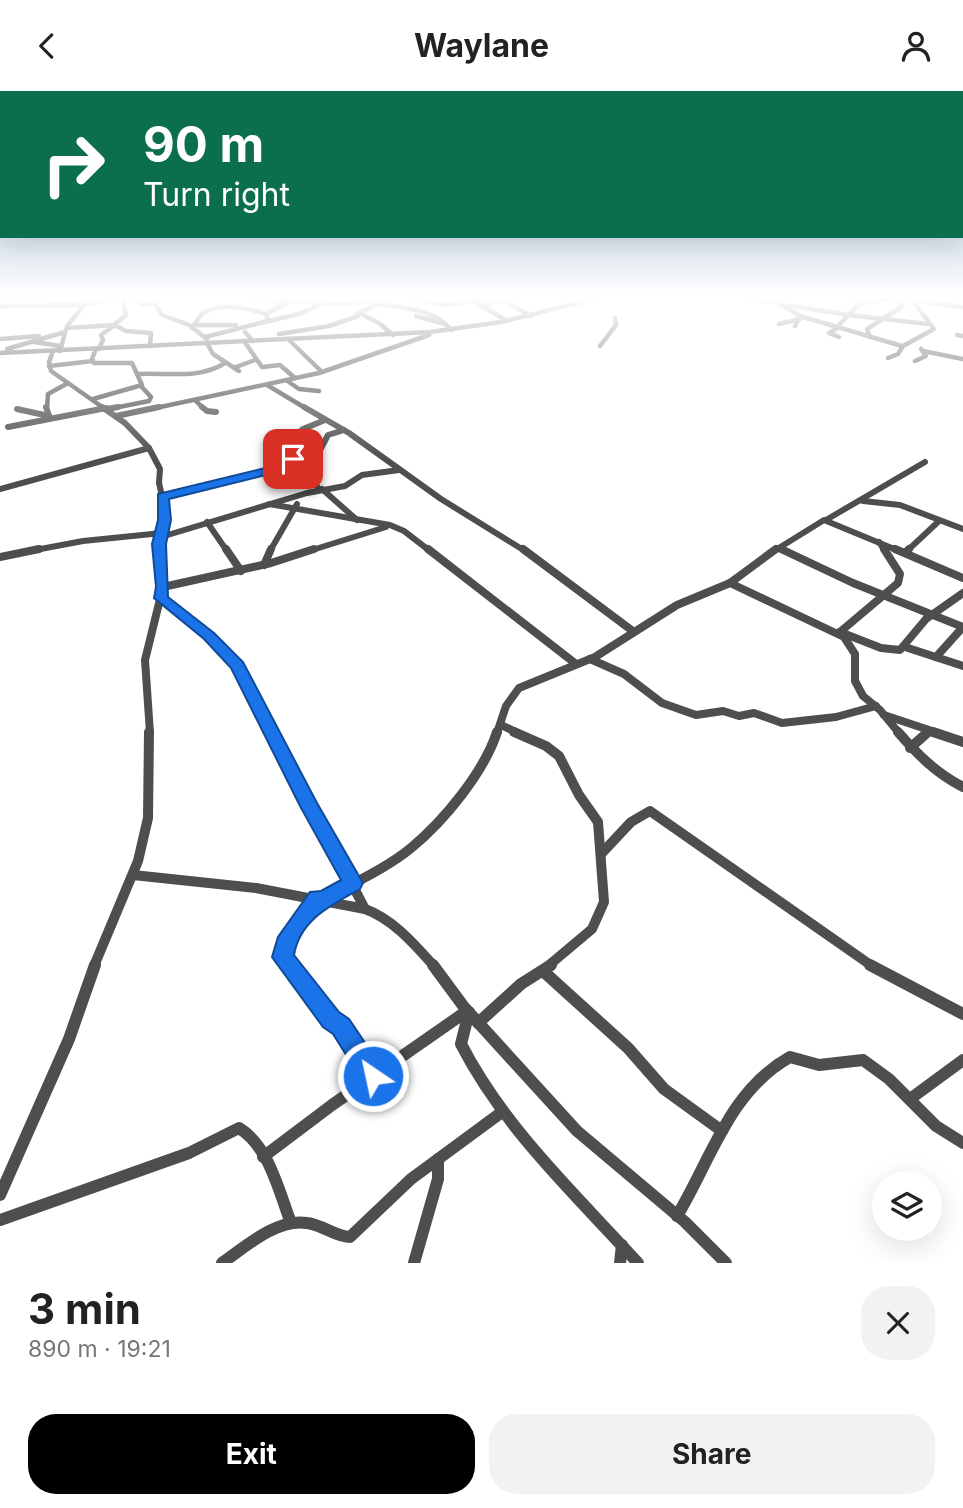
<!DOCTYPE html>
<meta charset="utf-8">
<style>
:root{--surface:#fff;--page:#f2f2f2;--text:#222;--muted:#767676;--accent:#000}
body{margin:0;font-family:Inter,sans-serif;background:var(--page);color:var(--text);height:100vh;display:flex;flex-direction:column;font-size:26px;white-space:nowrap}
*{box-sizing:border-box;margin:0}
p{font-size:23px;color:var(--muted)}
.icon{flex:none;width:38px;height:38px;fill:none;stroke:currentColor;stroke-width:2;stroke-linecap:round;stroke-linejoin:round}
.map{position:relative;height:1172px;overflow:hidden}
.sheet{display:flex;flex-direction:column;background:var(--surface);flex:1}
.sheet>*{flex:none}
.top-card{position:absolute;left:0px;top:0px;width:964px;height:147px;box-shadow:0 7px 28px #0002;background:#0b6e4f;color:#fff;overflow:hidden}
.tools{position:absolute;left:872px;top:1080px;display:grid;gap:14px}
.tools a{display:grid;place-items:center;width:70px;height:70px;border-radius:50%;background:var(--surface);box-shadow:0 7px 28px #0002;font-size:35px}
.pin{position:absolute;display:grid;place-items:center;width:60px;height:60px;color:#fff;margin:-30px;border-radius:14px;box-shadow:0 4px 10px #0006}
.me{position:absolute;width:77px;margin:-38px;rotate:326deg;stroke-linejoin:round;filter:drop-shadow(0 0 5px #0008)}
.turn{display:flex;align-items:center;gap:24px;height:147px;padding:0 28px;font-size:32px}
.turn .icon{width:91px;height:91px;stroke-width:2.5}
.turn b{display:block;font-size:49px;line-height:60px}
.round{display:grid;place-items:center;flex:none;width:74px;height:74px;border-radius:28px;background:var(--page)}
.overview{display:flex;align-items:center;justify-content:space-between;height:119px;padding:0 28px}
h1{font-size:42px;font-weight:700;line-height:52px}
.button{display:flex;gap:14px;margin-top:auto;padding:14px 28px}
.button a{flex:1;height:80px;border-radius:28px;background:var(--accent);color:#fff;font-size:28px;font-weight:700;line-height:80px;text-align:center}
.button a+a{background:var(--page);color:var(--text)}
header{display:flex;justify-content:space-between;align-items:center;height:91px;padding:0 28px;background:var(--surface);font-size:32px;font-weight:700}
.map>svg:first-child{display:block}
.lines{fill:none;stroke-linecap:round;stroke-linejoin:round}
.street-far4{stroke:#4e4e4e;stroke-width:4.5}
.street-far3{stroke:#4e4e4e;stroke-width:6}
.street-far2{stroke:#4e4e4e;stroke-width:8}
.street-far1{stroke:#4e4e4e;stroke-width:10}
.street{stroke:#4e4e4e;stroke-width:12}
.route{fill:#1a73e8;stroke:#114b97;stroke-width:2}
</style>
<header><svg class="icon" aria-label="back" viewBox="0 0 24 24"><path d="M15 5l-7 7 7 7"/></svg>Waylane<svg class="icon" aria-label="person" viewBox="0 0 24 24"><circle cx="12" cy="8" r="4"/><path d="M4 21q1-7 8-7t8 7"/></svg></header>
<div class="map">
<svg width="963" height="1172" viewBox="0 0 963 1172">
<rect width="100%" height="100%" fill="#fff"/>
<g class="lines">
<!-- street-far4 -->
<g class="street-far4">
<path d="M249,205l34,7"/>
<path d="M403,205l40,9 31,-4 33,20"/>
<path d="M743,205l10,4 24,2 23,14 -5,10"/>
<path d="M822,205h20"/>
<path d="M849,205l11,7"/>
<path d="M132,206l10,7h13l7,11 27,10 18,14"/>
<path d="M282,207c36,7 71,9 107,-2"/>
<path d="M472,209l21,-4"/>
<path d="M503,209l28,16"/>
<path d="M913,209l50,7"/>
<path d="M374,212c29,6 57,3 77,27"/>
<path d="M84,213l51,-8"/>
<path d="M484,214l23,-6v-3"/>
<path d="M786,214l63,10"/>
<path d="M0,215l83,-1"/>
<path d="M359,222l20,10 14,12"/>
<path d="M849,224l79,9"/>
<path d="M416,225l26,7"/>
<path d="M800,225l102,30"/>
<path d="M265,231l33,-8 28,-12"/>
<path d="M779,233l21,-5"/>
<path d="M114,234l12,-10 -3,-14"/>
<path d="M196,234h40"/>
<path d="M837,236l23,-24 39,-5"/>
<path d="M839,236l-10,6 10,4"/>
<path d="M67,237l47,-3 12,6 25,2 -1,13"/>
<path d="M192,237c3,-4 7,-11 10,-14 16,-13 47,-6 64,0"/>
<path d="M245,241l8,9"/>
<path d="M279,243l50,-8 29,-10v-3l20,-9"/>
<path d="M957,244l6,1"/>
<path d="M205,246l59,-15 4,-3 -2,-5 26,-14"/>
<path d="M870,246l-3,-8 36,-23 -6,-7"/>
<path d="M0,248l39,-3"/>
<path d="M288,248l34,33"/>
<path d="M244,250l18,26 18,-2 15,13"/>
<path d="M34,251l26,4"/>
<path d="M207,252l6,11 26,17"/>
<path d="M600,255l16,-21 -1,-7"/>
<path d="M7,258l58,-17"/>
<path d="M99,258l4,-9 -2,-5 14,-10"/>
<path d="M53,260l-4,11 2,9 54,38"/>
<path d="M60,260l7,-25 24,-30"/>
<path d="M923,260l40,8"/>
<path d="M0,262l430,-21 71,-10 104,-26"/>
<path d="M888,267l10,-4 5,-8 31,-17 -25,-33"/>
<path d="M915,270l11,-5 -5,-7"/>
<path d="M49,275l44,-5"/>
<path d="M236,276l19,-7"/>
<path d="M137,283c30,-2 61,6 88,-11"/>
<path d="M286,289l13,9 20,2"/>
<path d="M267,294l40,24"/>
<path d="M93,308l49,-14 -10,-22h-38l-2,-4 4,-10"/>
<path d="M195,309l9,9"/>
<path d="M47,318l1,-15 20,-11"/>
<path d="M103,318l3,-1"/>
<path d="M109,318l40,-8 2,-4 -10,-11"/>
<path d="M151,318l168,-36 110,-38"/>
</g>
<!-- street-far3 -->
<g class="street-far3">
<path d="M46,316l3,9"/>
<path d="M102,316l23,16 24,25 11,21 -1,14 6,26 -5,42"/>
<path d="M202,316l5,4 9,1"/>
<path d="M304,316l45,26 92,66 84,52"/>
<path d="M17,318l32,7"/>
<path d="M107,318l11,-2"/>
<path d="M116,325l43,-9"/>
<path d="M8,336l98,-19"/>
<path d="M303,371l16,28"/>
<path d="M298,373l-14,-20 19,-15 22,-9"/>
<path d="M0,398l149,-41"/>
<path d="M322,398l35,31"/>
<path d="M163,406l138,-34 18,-11 9,-17 16,-5"/>
<path d="M863,410l37,4 63,24"/>
<path d="M269,413l121,21 14,6 26,20"/>
<path d="M826,429l99,-58"/>
<path d="M207,431l20,29"/>
<path d="M161,446l146,-44 38,-7 17,-11 37,-5"/>
<path d="M879,451l6,9"/>
<path d="M778,457l7,3"/>
<path d="M30,460l53,-10 79,-8"/>
<path d="M270,460l27,-47"/>
<path d="M309,460l77,-24"/>
<path d="M774,460l50,-31 75,31"/>
<path d="M907,460l32,-30"/>
</g>
<!-- street-far2 -->
<g class="street-far2">
<path d="M226,458l15,22"/>
<path d="M428,458l148,115"/>
<path d="M523,458l111,83"/>
<path d="M781,458l72,34 110,44"/>
<path d="M895,458l68,29"/>
<path d="M905,462l4,-4"/>
<path d="M0,466l39,-8"/>
<path d="M264,474l7,-16"/>
<path d="M730,492l114,54 11,17v27l8,15 17,14 19,23"/>
<path d="M163,496l108,-24 43,-14"/>
<path d="M161,507l48,38 28,29 36,68"/>
<path d="M840,541l41,16 19,2 26,-31 37,-26"/>
<path d="M840,541l58,-49 2,-9 -16,-25"/>
<path d="M905,556l58,19"/>
<path d="M936,566l27,-30"/>
<path d="M590,568l34,15 38,29 34,12 27,-4 16,5 15,-3 28,10 54,-6 40,-11"/>
<path d="M884,624l54,18"/>
<path d="M501,634l17,8"/>
<path d="M150,642l-5,-73 18,-73 -3,-38"/>
<path d="M497,642l9,-27 13,-18 76,-31 82,-52 53,-22 46,-34"/>
<path d="M926,642l3,-2"/>
</g>
<!-- street-far1 -->
<g class="street-far1">
<path d="M272,641l93,177"/>
<path d="M514,641l32,14 13,10 20,39 19,27 6,80 -12,27 -44,37"/>
<path d="M898,641c20,23 38,41 65,55"/>
<path d="M933,641l30,10"/>
<path d="M910,657l18,-16"/>
<path d="M601,763l30,-32 19,-11 222,155"/>
<path d="M133,784l123,13 109,21c28,10 50,36 69,57"/>
<path d="M323,809c28,-16 64,-32 88,-52 33,-27 73,-76 86,-116"/>
<path d="M94,875l44,-105 10,-43 1,-86"/>
<path d="M290,875l-7,-9 9,-24 26,-34"/>
</g>
<!-- street -->
<g class="street">
<path d="M289,874l42,54 10,7 32,50"/>
<path d="M433,874l31,42 113,124 108,91 41,41"/>
<path d="M870,874l93,49"/>
<path d="M543,880l85,77 36,41 58,42"/>
<path d="M469,921l-8,32c43,84 114,150 177,219"/>
<path d="M478,932l43,-39 30,-19"/>
<path d="M910,1008l53,-39"/>
<path d="M263,1066l69,-52 135,-94"/>
<path d="M0,1104l69,-156 26,-74"/>
<path d="M677,1125c34,-56 52,-125 113,-159l29,8 44,-5 26,19 47,47 27,17"/>
<path d="M0,1129l189,-67 50,-25c30,18 40,64 52,95"/>
<path d="M222,1172c23,-16 55,-45 85,-40 16,2 27,13 43,14l61,-58 91,-67"/>
<path d="M414,1172l24,-84v-20"/>
<path d="M620,1172l2,-18"/>
</g>
</g>
<!-- sky -->
<linearGradient id="sky" x2="0" y2="1"><stop stop-color="#89aaca"/><stop offset="0.56" stop-color="#fff"/><stop offset="1" stop-color="#fff" stop-opacity="0"/></linearGradient>
<rect width="963" height="369" fill="url(#sky)"/>
<!-- route -->
<path class="route" d="M293,365l9,5v5l-133,33 2,21 -5,24 2,53 46,36 29,29 74,141 46,80 -3,6c-28,16 -60,30 -66,66l45,57 10,7 33,49 3,8 -3,9 -9,3 -8,-3 -32,-51 -10,-7 -51,-70 6,-20 32,-45 11,-1 20,-11 -41,-74 -69,-138 -27,-29 -50,-41 2,-11 -4,-43 6,-24v-26l132,-32 -3,-3z"/>
</svg>
<div class="tools">
<a><svg class="icon" aria-label="layers" viewBox="0 0 24 24"><path d="M12 4l9 5-9 5-9-5zM3 14l9 5 9-5"/></svg></a>
</div>
<div class="pin" style="left:293px;top:368px;background:#d93025"><svg class="icon" aria-label="arrive" viewBox="0 0 24 24"><path d="M6 21V4h12l-3 4 3 4H6"/></svg></div>
<svg class="me" style="left:373px;top:985px" viewBox="-20 -20 40 40"><circle r="17" fill="#1a73e8" stroke="#fff" stroke-width="3"/><path d="M0-11L8 9 0 5-8 9z" fill="#fff"/></svg>
<div class="top-card">
<div class="turn"><svg class="icon" aria-label="right" viewBox="0 0 24 24"><path d="M7 20v-9h11M14 6l5 5-5 5"/></svg><div><b>90 m</b>Turn right</div></div>
</div>
</div>
<section class="sheet">
<div class="overview"><div><h1>3 min</h1><p>890 m · 19:21</p></div><a class="round"><svg class="icon" aria-label="close" viewBox="0 0 24 24"><path d="M6 6l12 12M18 6L6 18"/></svg></a></div>
<div class="button"><a>Exit</a><a>Share</a></div>
</section>
